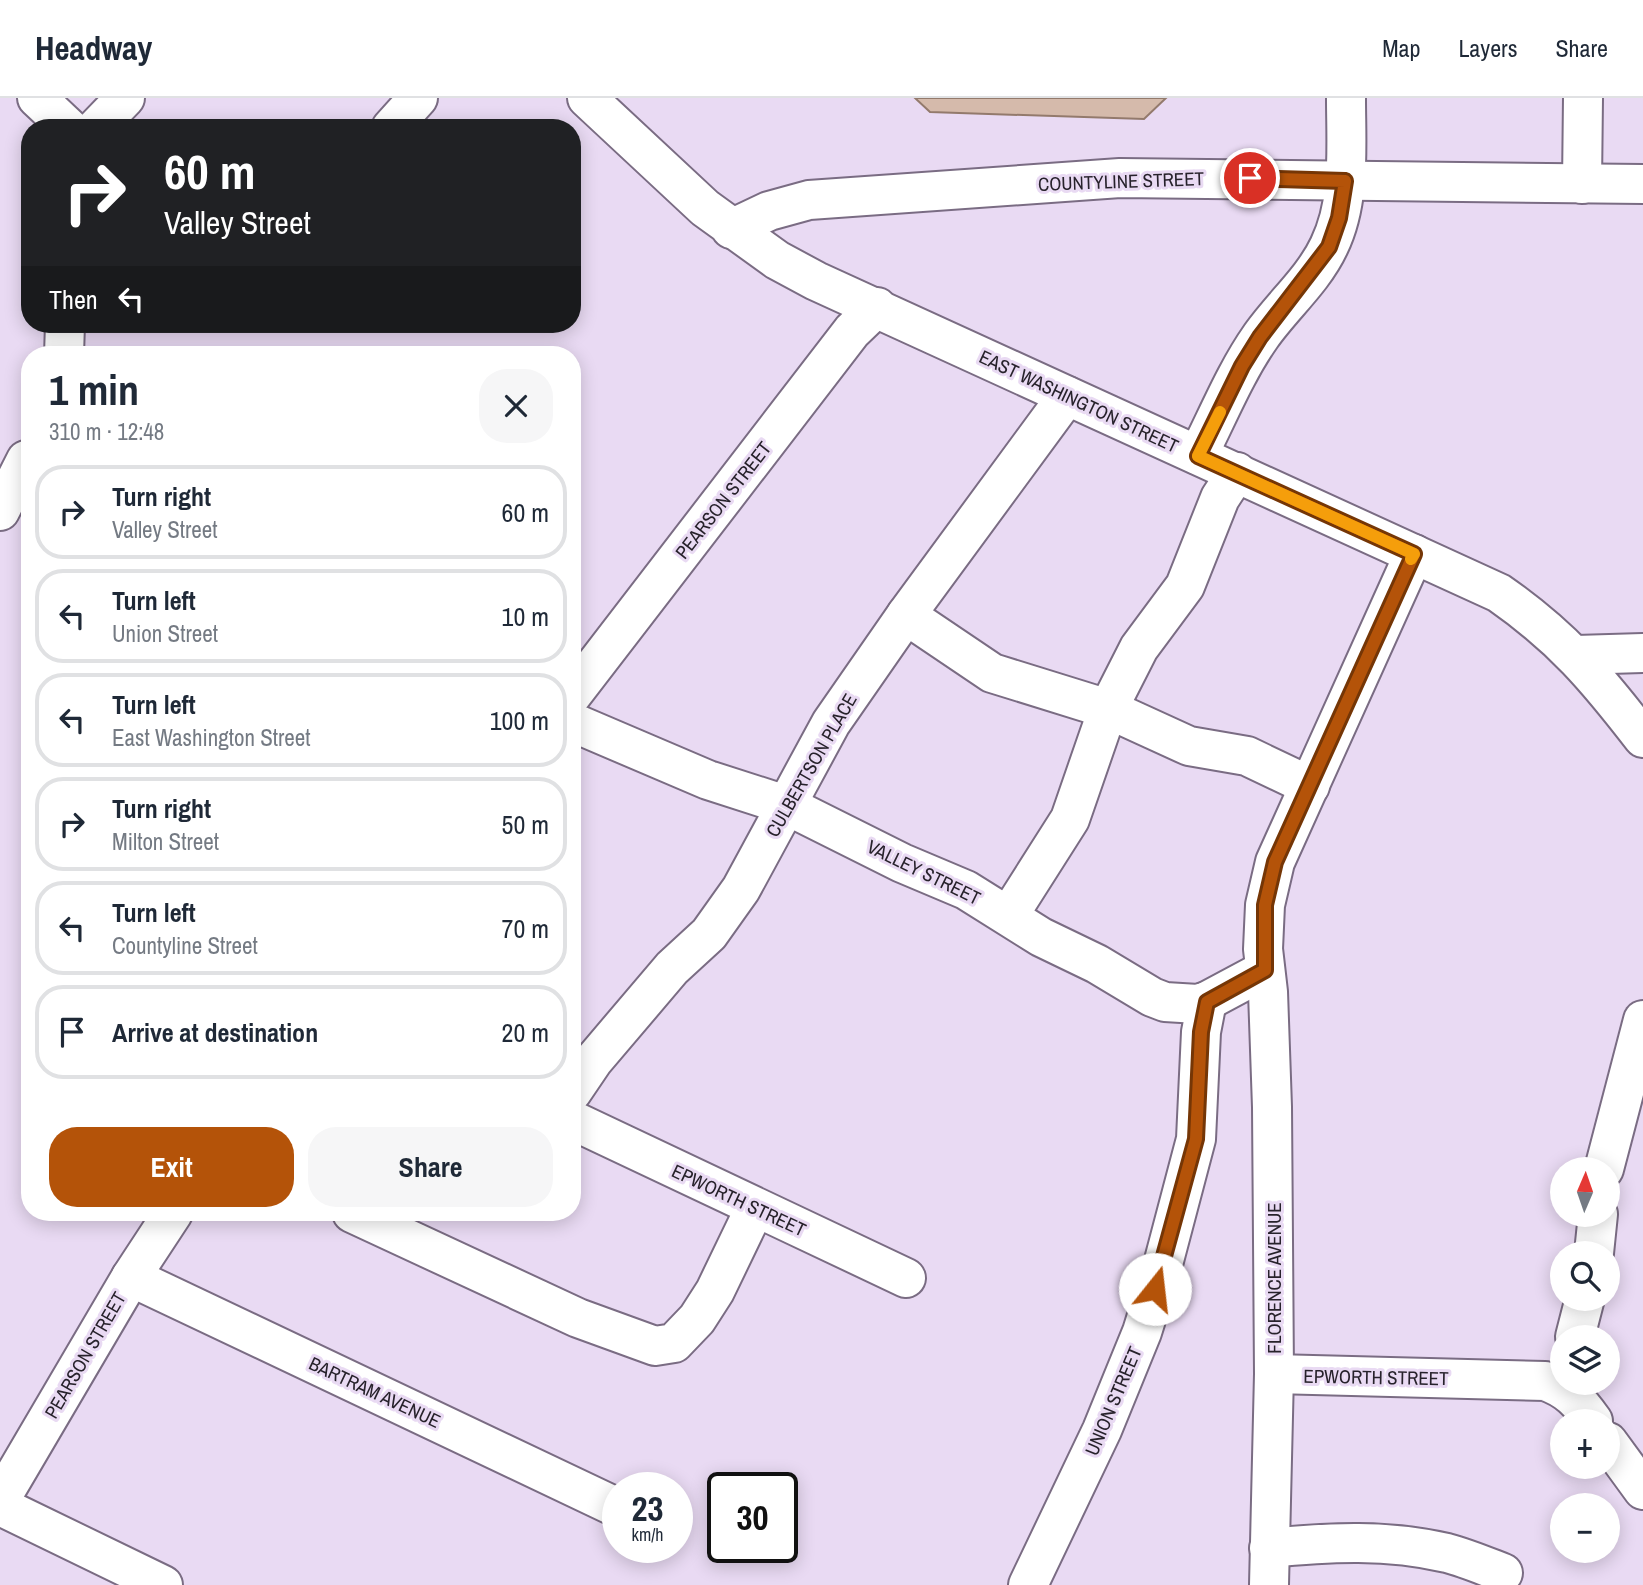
<!DOCTYPE html>
<meta charset="utf-8">
<style>
:root{--surface:#fff;--page:#f6f6f7;--text:#1f2937;--muted:#747a83;--line:#e0e1e3;--accent:#b45309}
body{margin:0;font-family:"Archivo Narrow",sans-serif;background:var(--page);color:var(--text);height:100vh;display:flex;flex-direction:column;font-size:26px;white-space:nowrap}
*{box-sizing:border-box;margin:0}
p{font-size:23px;color:var(--muted)}
.icon{flex:none;width:38px;height:38px;fill:none;stroke:currentColor;stroke-width:2;stroke-linecap:round;stroke-linejoin:round}
.map{position:relative;flex:1;overflow:hidden}
.panel{position:absolute;left:21px;top:248px;width:560px;height:875px;display:flex;flex-direction:column;background:var(--surface);border-radius:28px;box-shadow:0 4px 18px #0003}
.panel>*{flex:none}
.hud{position:absolute;left:21px;top:21px;width:560px;height:214px;border-radius:28px;box-shadow:0 4px 18px #0003;background:#202124;color:#fff;overflow:hidden}
.needle{width:46px;rotate:2deg}
.fabs{position:absolute;left:1550px;top:1059px;display:grid;gap:14px}
.fabs a{display:grid;place-items:center;width:70px;height:70px;border-radius:50%;background:var(--surface);box-shadow:0 4px 18px #0003;font-size:35px}
.speed{position:absolute;left:602px;top:1374px;display:flex;gap:14px;font-size:35px;font-weight:700;text-align:center}
.speed>*{display:grid;place-content:center;width:91px;height:91px;border-radius:50%;background:var(--surface);box-shadow:0 4px 18px #0003;line-height:1}
.speed small{font-size:18px;font-weight:400}
.speed .limit{border:4px solid #111;border-radius:10px;background:#fff;color:#111}
.pin{position:absolute;display:grid;place-items:center;width:60px;height:60px;color:#fff;margin:-30px;border:4px solid #fff;border-radius:50%;box-shadow:0 2px 7px #0007}
.me{position:absolute;width:77px;margin:-38px;rotate:16deg;stroke-linejoin:round;filter:drop-shadow(0 0 5px #0008)}
.turn{display:flex;align-items:center;gap:24px;height:147px;padding:0 28px;font-size:32px}
.turn .icon{width:91px;height:91px;stroke-width:2.5}
.turn b{display:block;font-size:49px;line-height:60px}
.then{display:flex;align-items:center;height:66px;padding:0 28px;background:#0003;gap:14px;font-size:26px}
.round{display:grid;place-items:center;flex:none;width:74px;height:74px;border-radius:28px;background:var(--page)}
.headline{display:flex;align-items:center;justify-content:space-between;height:119px;padding:0 28px}
h1{font-size:42px;font-weight:800;line-height:52px}
.primary-button{display:flex;gap:14px;margin-top:auto;padding:14px 28px}
.primary-button a{flex:1;height:80px;border-radius:28px;background:var(--accent);color:#fff;font-size:28px;font-weight:800;line-height:80px;text-align:center}
.primary-button a+a{background:var(--page);color:var(--text)}
ul{padding:0;list-style:none}
li{display:flex;align-items:center;gap:21px;height:94px;margin:0 14px 10px;padding:0 14px;border:4px solid var(--line);border-radius:28px}
li div{flex:1}
li b{display:block;font-size:26px}
li em{font-style:normal}
header{display:flex;align-items:center;gap:42px;box-sizing:border-box;height:98px;padding:0 35px;background:var(--surface);border-bottom:2px solid var(--line)}
header strong{font-size:33px}
nav{display:flex;gap:38px;margin-inline-start:auto;font-size:24px}
.map>svg:first-child{display:block}
.building{fill:#d5baab;stroke:#937a6c;stroke-width:2}
.lines{fill:none;stroke-linecap:round;stroke-linejoin:round}
.minor-casing{stroke:#7a6c83;stroke-width:42}
.major-casing{stroke:#7a6c83;stroke-width:42}
.minor{stroke:#fff;stroke-width:38}
.major{stroke:#fff;stroke-width:38}
.route-casing{stroke:#753606;stroke-width:18}
.route{stroke:#b45309;stroke-width:12}
.slow{stroke:#f59e0b;stroke-width:12}
.labels{text-anchor:middle;stroke-width:6;stroke-linejoin:round;paint-order:stroke}
.street-label{font-size:19px;fill:#27222b;stroke:#e9daf3}
</style>
<header>
<strong>Headway</strong>
<nav><a>Map</a><a>Layers</a><a>Share</a></nav>
</header>
<div class="map">
<svg width="1643" height="1487" viewBox="0 0 1643 1487">
<rect width="100%" height="100%" fill="#e9daf3"/>
<!-- building -->
<path class="building" d="M915,0h251l-22,21 -214,-7z"/>
<g class="lines">
<defs>
<g id="minor">
<path d="M37,0l32,30"/>
<path d="M96,30l29,-30"/>
<path d="M391,30l27,-30"/>
<path d="M1582,86l1,-86"/>
<path d="M731,131l38,-18 40,-11 311,-22 523,6"/>
<path d="M64,257l1,-31"/>
<path d="M1198,357c20,-39 37,-82 63,-119 21,-30 52,-56 68,-90 22,-45 17,-99 17,-148"/>
<path d="M0,413l26,-51"/>
<path d="M906,517l86,58 116,36 81,37 58,10 63,30"/>
<path d="M1576,557l67,-2"/>
<path d="M572,597l280,-364 25,-24"/>
<path d="M572,624l136,58 78,25 116,58 64,27 75,47 56,27 55,33 13,5 33,2 9,-3 58,-31"/>
<path d="M1009,817l61,-96 38,-110 31,-61 46,-62 35,-88 17,-26"/>
<path d="M572,994l21,-31 79,-93 37,-34 32,-45 90,-166 75,-108 161,-219"/>
<path d="M572,1022l334,158"/>
<path d="M1604,1071l39,-149"/>
<path d="M352,1115l226,105 77,28 19,-3 23,-24 18,-28 40,-83"/>
<path d="M1594,1155l4,-39"/>
<path d="M131,1179l487,231"/>
<path d="M1575,1239l10,-39"/>
<path d="M1274,1276l271,7c23,8 34,20 48,40"/>
<path d="M1608,1344l35,48"/>
<path d="M0,1402l131,-223 42,-64"/>
<path d="M0,1408l163,79"/>
<path d="M1269,1450c61,-6 118,-9 178,5 19,5 38,13 56,20"/>
<path d="M1028,1487l74,-155 40,-98 20,-64 34,-129 5,-107 6,-31"/>
<path d="M1269,1487l5,-211 -2,-267 -4,-115 -5,-43 2,-44 10,-43 139,-308"/>
</g>
<path id="major" d="M587,0l118,110 72,52 39,21 683,312c63,44 97,84 144,145"/>
</defs>
<!-- minor casing -->
<use href="#minor" class="minor-casing"/>
<!-- major casing -->
<use href="#major" class="major-casing"/>
<!-- minor -->
<use href="#minor" class="minor"/>
<!-- major -->
<use href="#major" class="major"/>
</g>
<g class="lines">
<defs>
<path id="route" d="M1155,1191l41,-150 5,-107 6,-30 58,-32v-65l10,-43 139,-308 -216,-98 44,-90 18,-29 69,-90 10,-29 6,-37 -95,-3"/>
</defs>
<!-- route casing -->
<use href="#route" class="route-casing"/>
<!-- route -->
<use href="#route" class="route"/>
<!-- slow -->
<path class="slow" d="M1220,314l-22,44 216,98 -3,5"/>
</g>
<g class="labels">
<!-- street labels -->
<g class="street-label">
<text transform="translate(1121 83) rotate(-2)" y="7">COUNTYLINE STREET</text>
<text transform="translate(1079 303) rotate(25)" y="7">EAST WASHINGTON STREET</text>
<text transform="translate(723 402) rotate(-52)" y="7">PEARSON STREET</text>
<text transform="translate(811 667) rotate(-60)" y="7">CULBERTSON PLACE</text>
<text transform="translate(924 774) rotate(26)" y="7">VALLEY STREET</text>
<text transform="translate(739 1102) rotate(25)" y="7">EPWORTH STREET</text>
<text transform="translate(1274 1180) rotate(-90)" y="7">FLORENCE AVENUE</text>
<text transform="translate(85 1257) rotate(-60)" y="7">PEARSON STREET</text>
<text transform="translate(1376 1279) rotate(1)" y="7">EPWORTH STREET</text>
<text transform="translate(375 1294) rotate(25)" y="7">BARTRAM AVENUE</text>
<text transform="translate(1113 1303) rotate(-67)" y="7">UNION STREET</text>
</g>
</g>
</svg>
<div class="fabs">
<a><svg class="needle" viewBox="-14 -14 28 28"><path d="M0-13l5 13h-10z" fill="#e53935"/><path d="M0 13l5-13h-10z" fill="#747a83"/></svg></a>
<a><svg class="icon" aria-label="search" viewBox="0 0 24 24"><circle cx="10" cy="10" r="6"/><path d="M15 15l6 6"/></svg></a>
<a><svg class="icon" aria-label="layers" viewBox="0 0 24 24"><path d="M12 4l9 5-9 5-9-5zM3 14l9 5 9-5"/></svg></a>
<a>+</a>
<a>−</a>
</div>
<div class="speed"><div>23<small>km/h</small></div><div class="limit">30</div></div>
<div class="pin" style="left:1250px;top:80px;background:#d93025"><svg class="icon" aria-label="arrive" viewBox="0 0 24 24"><path d="M6 21V4h12l-3 4 3 4H6"/></svg></div>
<svg class="me" style="left:1155px;top:1191px" viewBox="-20 -20 40 40"><circle r="19" fill="#fff"/><path d="M0-13L10 11 0 6-10 11z" fill="#b45309"/></svg>
<div class="hud">
<div class="turn"><svg class="icon" aria-label="right" viewBox="0 0 24 24"><path d="M7 20v-9h11M14 6l5 5-5 5"/></svg><div><b>60 m</b>Valley Street</div></div>
<div class="then">Then<svg class="icon" aria-label="left" viewBox="0 0 24 24"><path d="M17 20v-9H6M10 6l-5 5 5 5"/></svg></div>
</div>
<section class="panel">
<div class="headline"><div><h1>1 min</h1><p>310 m · 12:48</p></div><a class="round"><svg class="icon" aria-label="close" viewBox="0 0 24 24"><path d="M6 6l12 12M18 6L6 18"/></svg></a></div>
<ul>
<li><svg class="icon" aria-label="right" viewBox="0 0 24 24"><path d="M7 20v-9h11M14 6l5 5-5 5"/></svg><div><b>Turn right</b><p>Valley Street</p></div><em>60 m</em></li>
<li><svg class="icon" aria-label="left" viewBox="0 0 24 24"><path d="M17 20v-9H6M10 6l-5 5 5 5"/></svg><div><b>Turn left</b><p>Union Street</p></div><em>10 m</em></li>
<li><svg class="icon" aria-label="left" viewBox="0 0 24 24"><path d="M17 20v-9H6M10 6l-5 5 5 5"/></svg><div><b>Turn left</b><p>East Washington Street</p></div><em>100 m</em></li>
<li><svg class="icon" aria-label="right" viewBox="0 0 24 24"><path d="M7 20v-9h11M14 6l5 5-5 5"/></svg><div><b>Turn right</b><p>Milton Street</p></div><em>50 m</em></li>
<li><svg class="icon" aria-label="left" viewBox="0 0 24 24"><path d="M17 20v-9H6M10 6l-5 5 5 5"/></svg><div><b>Turn left</b><p>Countyline Street</p></div><em>70 m</em></li>
<li><svg class="icon" aria-label="arrive" viewBox="0 0 24 24"><path d="M6 21V4h12l-3 4 3 4H6"/></svg><div><b>Arrive at destination</b></div><em>20 m</em></li>
</ul>
<div class="primary-button"><a>Exit</a><a>Share</a></div>
</section>
</div>
